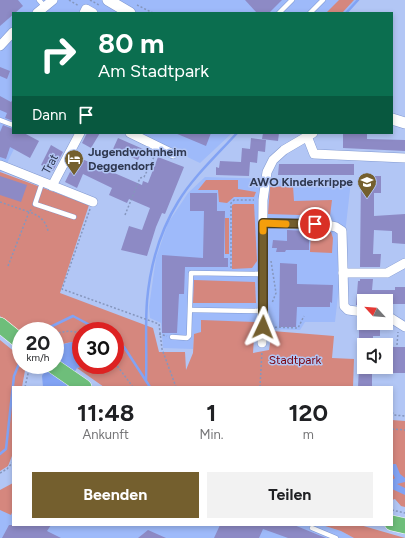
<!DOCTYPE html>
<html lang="de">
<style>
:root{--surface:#fff;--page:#f2f2f2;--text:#202124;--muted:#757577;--accent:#745f2e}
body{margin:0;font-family:Figtree,sans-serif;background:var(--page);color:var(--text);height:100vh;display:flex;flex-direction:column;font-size:15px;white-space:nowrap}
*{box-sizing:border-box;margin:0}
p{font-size:13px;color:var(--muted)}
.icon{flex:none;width:22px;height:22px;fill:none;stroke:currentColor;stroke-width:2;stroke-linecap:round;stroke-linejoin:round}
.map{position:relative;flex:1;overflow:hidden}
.panel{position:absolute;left:12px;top:386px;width:381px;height:140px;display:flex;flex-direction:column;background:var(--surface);border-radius:0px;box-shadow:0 2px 6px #0003}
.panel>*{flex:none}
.hud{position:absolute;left:12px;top:12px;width:381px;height:122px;border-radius:0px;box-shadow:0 2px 6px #0003;background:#0b6e4f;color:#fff;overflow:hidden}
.needle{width:26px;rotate:296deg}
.fabs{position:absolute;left:357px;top:294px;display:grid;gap:8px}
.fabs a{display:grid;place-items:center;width:36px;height:36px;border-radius:0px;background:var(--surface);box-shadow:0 2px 6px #0003;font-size:20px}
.speed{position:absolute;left:12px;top:322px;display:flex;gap:8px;font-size:20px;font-weight:700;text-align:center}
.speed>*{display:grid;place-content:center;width:52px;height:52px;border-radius:50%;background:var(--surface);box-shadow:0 2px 6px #0003;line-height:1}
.speed small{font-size:10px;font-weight:400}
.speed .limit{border:6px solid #d22;background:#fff;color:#111}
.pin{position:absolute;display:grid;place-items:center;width:34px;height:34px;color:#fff;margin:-17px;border:2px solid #fff;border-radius:50%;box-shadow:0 1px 4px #0007}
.me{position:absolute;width:44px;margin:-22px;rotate:2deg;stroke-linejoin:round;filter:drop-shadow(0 0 3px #0008)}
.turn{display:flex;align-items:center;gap:14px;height:84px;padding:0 20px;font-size:18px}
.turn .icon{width:52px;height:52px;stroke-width:2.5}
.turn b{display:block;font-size:28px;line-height:34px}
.then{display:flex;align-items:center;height:38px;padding:0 20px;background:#0003;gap:8px;font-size:15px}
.eta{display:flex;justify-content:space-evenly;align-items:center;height:68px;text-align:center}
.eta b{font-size:24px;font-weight:700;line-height:28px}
.button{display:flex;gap:8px;margin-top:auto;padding:8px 20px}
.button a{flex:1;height:46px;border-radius:0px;background:var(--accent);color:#fff;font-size:16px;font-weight:700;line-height:46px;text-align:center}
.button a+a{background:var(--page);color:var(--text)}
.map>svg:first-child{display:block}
.built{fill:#9ebafa}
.green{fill:#d5877e}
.water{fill:#82a3f4}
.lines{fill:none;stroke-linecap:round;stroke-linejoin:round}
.stream{stroke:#82a3f4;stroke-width:2.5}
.building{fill:#8d8ac5}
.service-casing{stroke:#8199d0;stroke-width:5.5}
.minor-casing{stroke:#8199d0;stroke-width:10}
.tertiary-casing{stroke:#8199d0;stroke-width:12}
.trunk-casing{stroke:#fff;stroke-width:16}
.path{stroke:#8596bd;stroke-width:1.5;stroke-dasharray:2 2;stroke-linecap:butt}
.service{stroke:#fff;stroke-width:4.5}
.minor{stroke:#fff;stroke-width:9}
.tertiary{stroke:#fff;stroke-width:11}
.trunk{stroke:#6ebe7a;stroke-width:15}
.route-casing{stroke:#4b3e1e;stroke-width:10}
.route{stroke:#745f2e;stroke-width:7}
.slow{stroke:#f59e0b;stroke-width:7}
.labels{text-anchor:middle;stroke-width:3;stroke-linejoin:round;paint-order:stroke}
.poi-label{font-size:12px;font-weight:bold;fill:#303951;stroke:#b2c6f5;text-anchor:start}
.street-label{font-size:12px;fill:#303951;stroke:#b2c6f5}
.park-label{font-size:12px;fill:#7a0009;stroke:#b2c6f5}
</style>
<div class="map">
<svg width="405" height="538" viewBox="0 0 405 538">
<rect width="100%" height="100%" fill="#b2c6f5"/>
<!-- built -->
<g class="built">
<path d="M0,0h359l-11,13h-335v120h9l-20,40 -2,-1z"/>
<path d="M137,133h95l-32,30z"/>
<path d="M205,177l146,4 -16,141h-30l-5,8 -40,-1 -6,-7 -53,-1v11l-7,3 -1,14 -30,-1 -2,-25 -11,-5 -1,-11 7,-49 12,-35 20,-30z"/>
<path d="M13,498v27h309l19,6 13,7h-354v-31z"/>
</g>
<!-- green -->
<g class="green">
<path d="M339,0h15l-12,13h-16z"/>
<path d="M0,172l89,33 -29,88 93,35 6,24h26l1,18 7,-17 1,-19 7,-2v-12l54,2 -2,31 16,-3 3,-19 62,5 -2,22 22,1 -1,28h-249l-27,-19 8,-3h30v-34h-34v12c-10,-1 -19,-1 -26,7v-19h-34v2l-15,-11 -6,-6z"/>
<path d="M206,180h32v9l18,3 -2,5h-20l-7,6 -8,-1 -1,-12h-20z"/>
<path d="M293,186l1,15 38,-1 -2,16 -62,-2 2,-27z"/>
<path d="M234,204h20l3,57 -5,7 -20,1v-64z"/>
<rect x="225" y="218" width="4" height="36"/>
<path d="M311,230h15l5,2 2,6 -1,15 -22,-1z"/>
<path d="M194,280l61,2 1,21h-63z"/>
<path d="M0,340l21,17v8h5l-4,22h-9l-1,69 -4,10 -8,5z"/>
<path d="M392,420l13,1v86l-4,-1 -6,-7 -3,1z"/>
<path d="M13,483v27l-2,5 -11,-5v-20z"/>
<path d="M322,525h38l45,13h-51l-13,-7z"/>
</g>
<!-- water -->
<g class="water">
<path d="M72,342l9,1v22h4l-8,3 -11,19h-23l-1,-11 5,-11h8v-15l5,-5z"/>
<path d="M392,464h4l4,10 5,4v4l-8,2 8,4v7l-13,-6v-9l3,-2 -3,-6z"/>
</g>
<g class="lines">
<!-- stream -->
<g class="stream">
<path d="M346,13l12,-13"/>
<path d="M42,331l31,-15 28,15"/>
<path d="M115,341l9,6 26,40"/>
<path d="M146,380c1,-26 -1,-53 1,-79 3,-34 13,-70 31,-99 15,-25 39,-47 59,-69"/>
<path d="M0,454l6,-5 8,-73 7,-17"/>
</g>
</g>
<!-- building -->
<g class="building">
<path d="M0,0h18l5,6 -23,20z"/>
<path d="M245,0h37l-13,13h-12z"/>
<path d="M0,67l10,4 -3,8 -7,-3z"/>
<path d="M0,96l11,6 2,-3v22l-8,-3 2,-5 -7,-3z"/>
<path d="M3,125l10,4v4h11l15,8 -9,17 -20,-11 -4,12 -6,-2v-25z"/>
<path d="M87,133h13l-9,15 -9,-5z"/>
<path d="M175,133h36l-5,13z"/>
<path d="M263,133h16l-1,8 -16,-2z"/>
<path d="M343,133h24v6l38,1v11l-62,-3z"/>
<path d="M118,138l25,11 -5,11 -25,-11z"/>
<path d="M251,138l15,2 -1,12 -7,-1 -1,12 -7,-1 -1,14 -33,-1v-8l3,1 1,-7 21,1 1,-14 8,1z"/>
<path d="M51,145l12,7 -10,19 -12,-6z"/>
<path d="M158,157l26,10 -19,47 -3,-1 -6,14 -9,29 -26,-6 8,-24 13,4 8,-22 -21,-9 -2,4 -18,-8 3,-7 -29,-14 -6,14 -12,-6 5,-10 5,2 7,-15 60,26 1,-4 5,2z"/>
<path d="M279,164h75v11h-76z"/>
<path d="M0,176l27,9 -6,17 -21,-7z"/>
<path d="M361,176h20v17h-7v23l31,-2v30l-13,-1v-12l-18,-1 -1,24h8l-1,13h-20z"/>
<path d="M190,193h27v18h8l-1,47h4v9h-43l-1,27h-5l-2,39h-15v-78l41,3 1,-47h-14z"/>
<path d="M287,230l22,1v19h-23l-1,2h-9l1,-4h-5l1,-8 14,1z"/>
<path d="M280,263l17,1v20l36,1 -1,18 -2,-1v5h-33l-1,20h-17z"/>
<path d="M360,279h13l-1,11h23v-3h10v17h-19v-3h-22v5l-8,-1 2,-24h2z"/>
<path d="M359,323h21v13h-7v9h-14z"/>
<path d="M391,347h14v26h-19v-14h5z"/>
<path d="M359,367h13v20h-14z"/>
<path d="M9,525h42l-4,6 14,7h-59z"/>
<path d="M220,525h74l32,13h-38l-25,-9 -4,9h-45z"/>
<path d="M148,530l18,8h-28z"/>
</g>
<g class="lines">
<defs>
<g id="service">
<path d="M39,0l6,7"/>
<path d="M279,13l13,-13"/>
<path d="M310,13l13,-13"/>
<path d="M0,120l13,5"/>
<path d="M42,183l-7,21 39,13"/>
<path d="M191,310l72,1"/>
<path d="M172,337l15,1 2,-2 2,-63 72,1"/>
<path d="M312,528l24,10"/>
</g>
<g id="minor">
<path d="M37,13l16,-13"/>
<path d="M84,13l2,-4 7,4"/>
<path d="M0,46l13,-14"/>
<path d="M130,133l43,21"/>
<path d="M307,136l7,18 91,4"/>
<path d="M0,165l93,37"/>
<path d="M52,186l28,-53"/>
<path d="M263,223l64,2 9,2 6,4 2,75 4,4 16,2"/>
<path d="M343,273h44l18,-10"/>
<path d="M386,315l19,12"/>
<path d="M262,343l1,-143 4,-28 6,-12 11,-10 29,-17"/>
</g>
<g id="tertiary">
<path d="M108,0l22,13"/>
<path d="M392,119l13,4"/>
</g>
<g id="trunk">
<path d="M0,325l21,17"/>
<path d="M52,365l32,22"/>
<path d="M392,523l13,3"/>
</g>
</defs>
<!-- service casing -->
<use href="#service" class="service-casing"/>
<!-- minor casing -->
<use href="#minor" class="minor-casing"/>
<!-- tertiary casing -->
<use href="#tertiary" class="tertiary-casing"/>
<!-- trunk casing -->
<use href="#trunk" class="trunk-casing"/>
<!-- path -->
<g class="path">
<path d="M69,0l10,6"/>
<path d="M90,0l9,5"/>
<path d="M137,5l16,8"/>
<path d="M0,202l29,10 3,-3"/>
<path d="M90,209l-28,80 97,35 3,25 14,38"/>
<path d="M125,215l15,-37 4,-1 11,-22"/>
<path d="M271,261l5,32 -4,10"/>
<path d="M8,266l21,-54c10,3 17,9 19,19"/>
<path d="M231,268v-65l3,-3h20"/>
<path d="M271,327l27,1 6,-12"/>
<path d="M159,334l8,2"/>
<path d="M55,335c9,-5 16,-4 26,-2"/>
<path d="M397,345l1,-13"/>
<path d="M115,363l18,24"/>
<path d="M25,387l5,-22"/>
<path d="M260,387l2,-36"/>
<path d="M392,412l2,3 11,1"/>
<path d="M392,429l13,1"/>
<path d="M0,473l7,-4 6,-7"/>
<path d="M392,510l13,3"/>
</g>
<!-- service -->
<use href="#service" class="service"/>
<!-- minor -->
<use href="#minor" class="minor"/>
<!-- tertiary -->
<use href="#tertiary" class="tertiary"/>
<!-- trunk -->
<use href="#trunk" class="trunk"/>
</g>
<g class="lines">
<defs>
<path id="route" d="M263,327v-104l52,1"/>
</defs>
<!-- route casing -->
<use href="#route" class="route-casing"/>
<!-- route -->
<use href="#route" class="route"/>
<!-- slow -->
<path class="slow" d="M263,231v-8l23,1"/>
</g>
<!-- icons -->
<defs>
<symbol id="hotel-pin" viewBox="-11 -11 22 30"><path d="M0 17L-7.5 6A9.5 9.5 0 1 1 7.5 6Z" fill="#745f2e" stroke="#b2c6f5"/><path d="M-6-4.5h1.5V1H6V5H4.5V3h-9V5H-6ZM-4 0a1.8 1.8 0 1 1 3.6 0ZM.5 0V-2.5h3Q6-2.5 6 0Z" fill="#fff"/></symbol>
<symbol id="school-pin" viewBox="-11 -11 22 30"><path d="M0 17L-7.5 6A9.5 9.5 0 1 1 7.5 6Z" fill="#745f2e" stroke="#b2c6f5"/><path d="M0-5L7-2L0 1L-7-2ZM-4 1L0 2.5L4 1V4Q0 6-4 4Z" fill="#fff"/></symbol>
</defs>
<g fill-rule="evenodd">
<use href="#hotel-pin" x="63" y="148" width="22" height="30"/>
<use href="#school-pin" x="356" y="171" width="22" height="30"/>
</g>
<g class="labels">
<!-- poi labels -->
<g class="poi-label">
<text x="88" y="156">Jugendwohnheim<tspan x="88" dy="14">Deggendorf</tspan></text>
<text x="353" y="186" text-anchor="end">AWO Kinderkrippe</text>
</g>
<!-- street labels -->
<g class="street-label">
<text transform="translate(50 164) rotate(-62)" y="4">Trat</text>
</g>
<!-- park labels -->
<g class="park-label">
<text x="295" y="364">Stadtpark</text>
</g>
</g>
</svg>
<div class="fabs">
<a><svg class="needle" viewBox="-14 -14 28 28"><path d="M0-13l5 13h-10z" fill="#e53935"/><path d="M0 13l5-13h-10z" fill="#757577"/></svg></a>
<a><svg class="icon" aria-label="sound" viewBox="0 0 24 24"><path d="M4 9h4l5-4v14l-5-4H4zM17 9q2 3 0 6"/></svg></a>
</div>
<div class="speed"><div>20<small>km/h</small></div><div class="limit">30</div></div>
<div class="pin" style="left:315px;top:224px;background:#d93025"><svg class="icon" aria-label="arrive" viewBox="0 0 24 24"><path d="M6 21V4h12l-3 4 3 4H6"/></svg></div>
<svg class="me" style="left:263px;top:327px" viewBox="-20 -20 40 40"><path d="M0-17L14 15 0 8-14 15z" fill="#745f2e" stroke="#fff" stroke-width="4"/></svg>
<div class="hud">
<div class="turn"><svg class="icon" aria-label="right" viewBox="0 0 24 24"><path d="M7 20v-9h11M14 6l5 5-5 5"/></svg><div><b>80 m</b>Am Stadtpark</div></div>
<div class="then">Dann<svg class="icon" aria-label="arrive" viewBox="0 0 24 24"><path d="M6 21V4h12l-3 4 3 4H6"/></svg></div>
</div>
<section class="panel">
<div class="eta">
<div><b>11:48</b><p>Ankunft</p></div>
<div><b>1</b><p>Min.</p></div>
<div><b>120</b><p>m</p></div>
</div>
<div class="button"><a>Beenden</a><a>Teilen</a></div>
</section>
</div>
